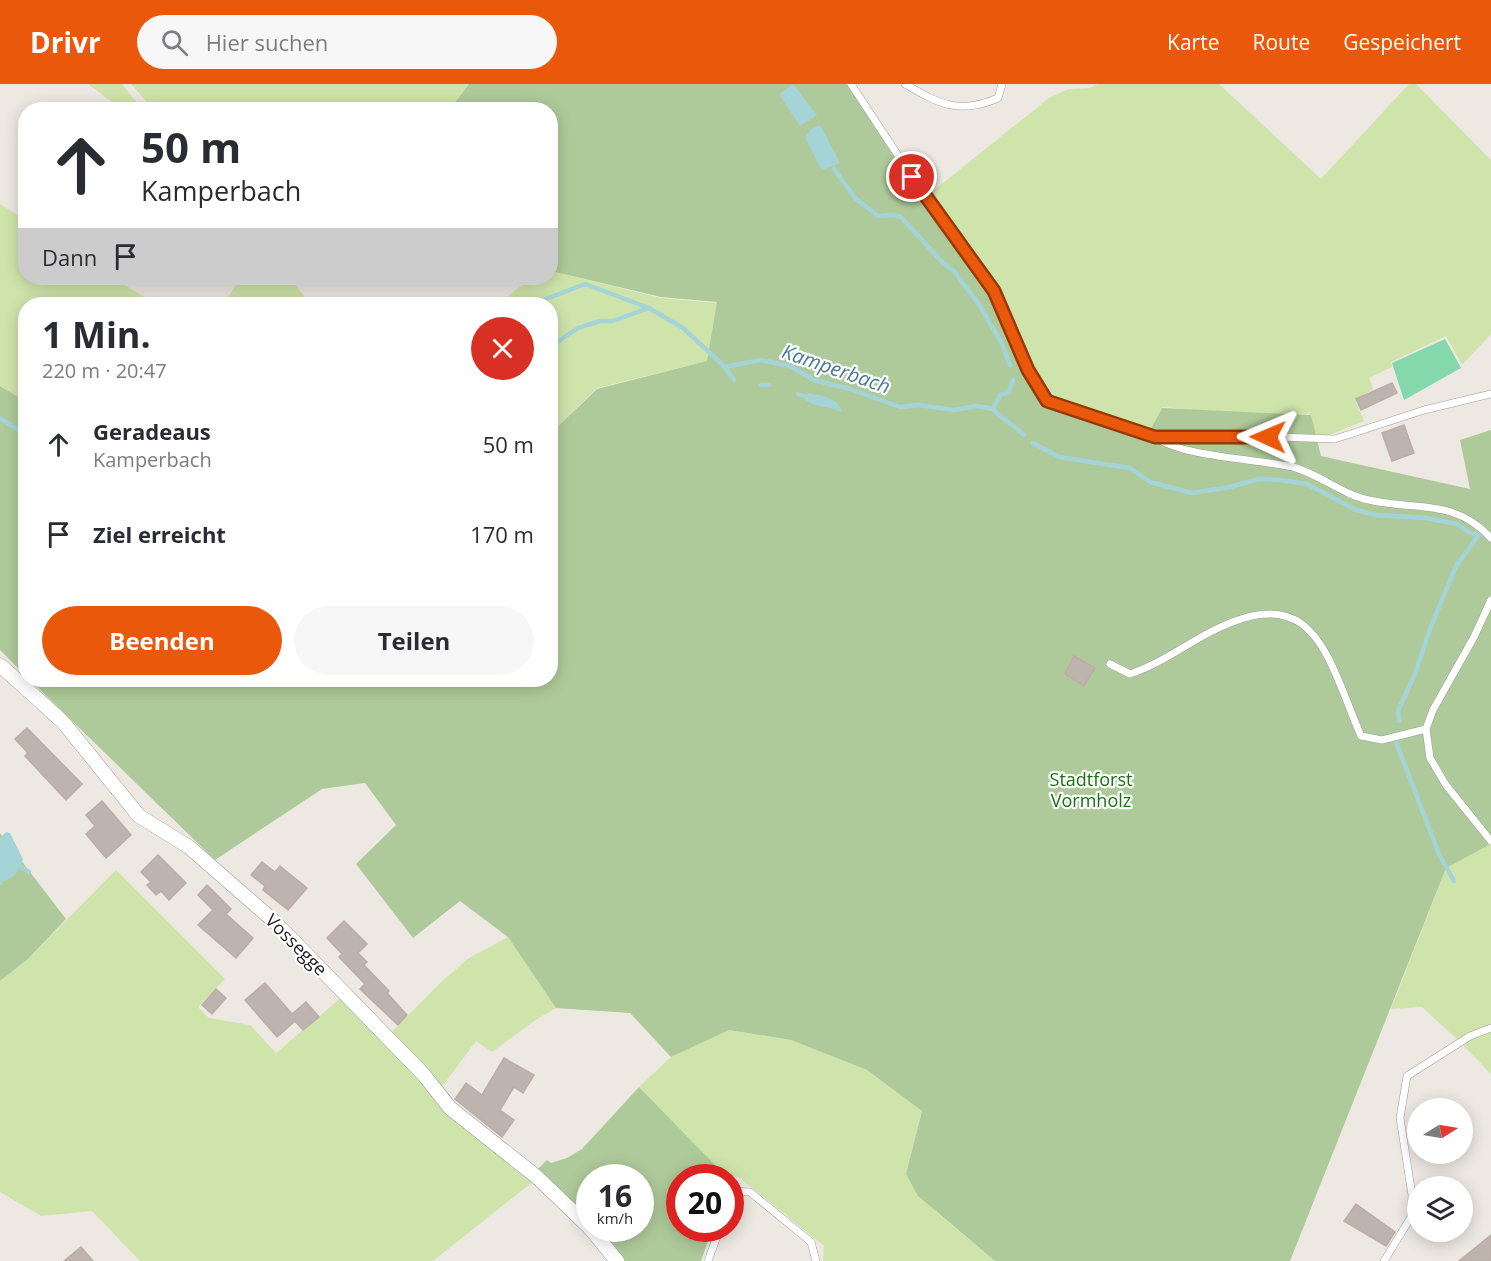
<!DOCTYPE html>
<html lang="de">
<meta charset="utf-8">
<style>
:root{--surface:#fff;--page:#f7f7f7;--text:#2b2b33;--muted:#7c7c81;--accent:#ea580c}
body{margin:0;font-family:"Open Sans",sans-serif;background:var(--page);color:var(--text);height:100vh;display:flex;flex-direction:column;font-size:22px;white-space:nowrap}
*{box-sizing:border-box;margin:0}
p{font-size:20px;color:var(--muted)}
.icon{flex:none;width:33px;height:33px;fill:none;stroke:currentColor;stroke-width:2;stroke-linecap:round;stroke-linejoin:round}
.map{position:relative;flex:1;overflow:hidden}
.side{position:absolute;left:18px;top:213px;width:540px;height:390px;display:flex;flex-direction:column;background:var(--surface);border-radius:24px;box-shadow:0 3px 15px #0003}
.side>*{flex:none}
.guide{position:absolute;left:18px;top:18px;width:540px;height:183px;border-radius:24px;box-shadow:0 3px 15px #0003;background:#fff;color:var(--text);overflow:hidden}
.needle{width:39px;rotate:79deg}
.tools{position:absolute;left:1407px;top:1014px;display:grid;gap:12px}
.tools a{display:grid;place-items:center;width:66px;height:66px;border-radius:50%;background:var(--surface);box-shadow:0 3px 15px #0003;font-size:30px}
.speed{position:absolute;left:576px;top:1080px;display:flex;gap:12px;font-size:30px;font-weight:700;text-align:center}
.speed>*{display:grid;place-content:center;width:78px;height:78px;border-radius:50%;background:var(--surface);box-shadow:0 3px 15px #0003;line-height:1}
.speed small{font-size:15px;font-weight:400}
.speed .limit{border:9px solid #d22;background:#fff;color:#111}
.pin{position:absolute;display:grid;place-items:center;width:51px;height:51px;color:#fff;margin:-26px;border:3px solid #fff;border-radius:50%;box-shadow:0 2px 6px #0007}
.me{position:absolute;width:66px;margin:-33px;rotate:271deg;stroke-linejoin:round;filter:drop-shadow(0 0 4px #0008)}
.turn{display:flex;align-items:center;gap:21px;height:126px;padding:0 24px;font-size:27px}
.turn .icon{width:78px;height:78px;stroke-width:2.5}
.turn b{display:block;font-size:42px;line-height:51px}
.then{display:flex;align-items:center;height:57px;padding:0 24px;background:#0003;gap:12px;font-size:22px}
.round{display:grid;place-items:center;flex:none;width:63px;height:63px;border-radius:32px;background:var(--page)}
.summary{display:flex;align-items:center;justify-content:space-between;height:102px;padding:0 24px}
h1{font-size:36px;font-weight:700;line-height:45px}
.button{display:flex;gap:12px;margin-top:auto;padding:12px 24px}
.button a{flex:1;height:69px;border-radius:36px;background:var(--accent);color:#fff;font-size:24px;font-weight:700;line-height:69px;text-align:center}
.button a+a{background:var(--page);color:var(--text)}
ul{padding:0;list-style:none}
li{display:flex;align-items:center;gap:18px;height:90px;padding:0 24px}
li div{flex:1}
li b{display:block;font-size:22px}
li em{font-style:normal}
header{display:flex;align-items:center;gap:36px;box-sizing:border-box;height:84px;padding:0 30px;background:var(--accent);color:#fff}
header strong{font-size:28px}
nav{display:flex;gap:33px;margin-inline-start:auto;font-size:21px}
.search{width:420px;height:54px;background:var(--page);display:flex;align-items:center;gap:15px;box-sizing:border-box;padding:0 21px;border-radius:33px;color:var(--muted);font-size:22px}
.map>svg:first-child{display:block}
.grass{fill:#cfe4ab}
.forest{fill:#afca9a}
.pitch{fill:#85d7ac}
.water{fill:#a5d4d8}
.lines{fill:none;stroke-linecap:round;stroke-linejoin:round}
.stream{stroke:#a5d4d8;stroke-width:4.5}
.building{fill:#bdb3af;stroke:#bdada6;stroke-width:1.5}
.service-casing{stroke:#9d9d9d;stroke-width:8}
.minor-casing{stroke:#9d9d9d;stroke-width:15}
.service{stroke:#fff;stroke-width:7}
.minor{stroke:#fff;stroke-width:14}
.route-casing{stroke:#983908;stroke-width:15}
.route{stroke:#ea580c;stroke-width:10}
.labels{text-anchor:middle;stroke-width:4.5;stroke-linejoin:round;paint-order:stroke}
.park-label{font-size:18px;fill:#187212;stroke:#fff}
.street-label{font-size:18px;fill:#1c1c1c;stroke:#fff}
.water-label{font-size:20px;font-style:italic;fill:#497a96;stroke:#fff}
</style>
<header>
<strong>Drivr</strong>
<div class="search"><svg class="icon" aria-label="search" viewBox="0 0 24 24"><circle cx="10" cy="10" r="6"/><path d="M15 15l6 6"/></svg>Hier suchen</div>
<nav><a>Karte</a><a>Route</a><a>Gespeichert</a></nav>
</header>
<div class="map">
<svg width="1491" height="1177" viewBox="0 0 1491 1177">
<rect width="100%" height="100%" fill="#ede8e2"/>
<!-- grass -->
<g class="grass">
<path d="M88,0h34l20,25h-21z"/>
<path d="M131,0h338l-20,26 -296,-1z"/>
<path d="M1098,0h121l102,95 88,-95h7l75,76v174l-29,31 -16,-29 -55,26 1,5 -23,11 4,11 -18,11 9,21 -47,19 -7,-26 -95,-2 -53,-5 -14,26 -91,-33 -31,-45 -29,-70 -69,-90 121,-97 20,-9 21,-1z"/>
<path d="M0,120l25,16 1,58h87l43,26h-130l-1,97 -25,-15z"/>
<path d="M551,187l110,27 56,5 -9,58 -111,27 -46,45 -1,-129h-52l33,-26h19z"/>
<path d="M240,194h50l18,23 -3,3h-81z"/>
<path d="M1491,760v181l-32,16 -37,-34 -31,2 55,-141z"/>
<path d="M116,786l109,109 -27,28 11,11 41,7 26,28 66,-56 193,183 -102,81h-293l-48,-50 -51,5 -41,-24v-211l28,-22z"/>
<path d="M508,853l48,71 -22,13 -42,31 -16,-11 -35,47 -51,-54 49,-50 30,-26z"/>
<path d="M728,946l63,10 76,30 55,41 -16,63 30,38 59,49h-172l1,-15 -84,-68 -18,-6 -83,-85 32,-30z"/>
<path d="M1491,946v44l-29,-30z"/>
</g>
<!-- forest -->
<g class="forest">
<path d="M469,0h379l72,112 71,95 56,113 99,33 16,-29 149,7 10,41 149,33 -10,-49 31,-10v414l-45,24 -156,393h-295l-77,-65 -12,-22 16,-63 -55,-41 -76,-30 -62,-10 -58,27 -41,-44 -74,-5 -48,-71 -48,-36 -47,37 -57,-74 40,-39 -31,-42 -43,6 -107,71 -185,-180h520l1,-247 46,-44 110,-28 10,-59 -56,-5 -110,-26 -1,-161 -100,-1z"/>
<path d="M0,302l25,15v274l-25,-25z"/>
<path d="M0,749l66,86 -38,40 -28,22z"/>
<path d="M639,1003l83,85 -11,5 -31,1v50l32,1 -11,32h-77l-28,-32 44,-1v-50h-50l-1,44 -53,-51 11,-11 4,3 16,-5 15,-9z"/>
</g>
<!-- pitch -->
<path class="pitch" d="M1445,255l16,29 -57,32 -12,-37z"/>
<!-- water -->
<g class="water">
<path d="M793,0l24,31 -17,11 -21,-32z"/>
<path d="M820,41l20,38 -18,7 -17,-32 6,-9z"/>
<path d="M808,309c13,3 30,4 34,19 -12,-6 -25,-4 -37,-12z"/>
<path d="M6,748l4,1 13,26c-3,10 -9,19 -19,22l-4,-2v-41z"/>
</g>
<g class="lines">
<!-- stream -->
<g class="stream">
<path d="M834,85l21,29 23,18 16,-1 7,2 42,46 11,8 26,35 21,36 9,23"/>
<path d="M495,220l14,-4 11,4"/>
<path d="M533,220l52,-20 64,24"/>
<path d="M550,263l28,-19 22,-7h13l36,-13 34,20 42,39 36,-7 29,6 24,14 36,9 50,18 19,-2 35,5 23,-4 16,3c10,12 20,15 31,26"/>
<path d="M725,283l9,13"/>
<path d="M761,301h8"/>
<path d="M798,310l8,3"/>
<path d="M993,325l7,-14 9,-3 4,-12"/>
<path d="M0,334l26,17"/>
<path d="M1033,359l26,14 71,11 20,14 42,11 38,-6 29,-8 21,1 27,4 49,26 20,5 50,3 31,6 13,9 9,2 -23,31 -26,63 -15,45 -17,37 1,10"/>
<path d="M1396,658l43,112 15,27"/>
<path d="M21,783l8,5"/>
<path d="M0,799l1,-3"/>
</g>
</g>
<!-- building -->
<g class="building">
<path d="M1392,299l5,10 -36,17 -5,-11z"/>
<path d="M1404,341l10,28 -22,8 -10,-28z"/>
<path d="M1074,572l21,12 -11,18 -19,-12z"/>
<path d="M27,644l55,56 -16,16 -41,-44 3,-3 -13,-14z"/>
<path d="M102,717l29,34 -25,23 -20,-24 9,-8 -9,-11z"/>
<path d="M158,771l28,28 -17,17 -8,-9 -5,4 -9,-10 4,-3 -10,-10z"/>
<path d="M262,778l13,10 5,-6 27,22 -19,22 -25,-20 2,-4 -14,-11z"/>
<path d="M207,801l24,24 -5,5 27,24 -17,20 -38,-33 15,-15 -15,-15z"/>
<path d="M344,837l23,23 -9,9 9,9 -3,3 25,26 -2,2 20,22 -9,10 -38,-36 5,-5 -26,-27 3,-3 -15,-16z"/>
<path d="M265,899l27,31 14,-12 13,15 -16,13 -8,-9 -18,16 -32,-37z"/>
<path d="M216,905l10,9 -14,16 -10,-9z"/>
<path d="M504,974l30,17 -11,18 -9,-6 -14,23 14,10 -12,17 -47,-38 11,-16 16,12z"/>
<path d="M1356,1120l39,28 -9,14 -42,-25z"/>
<path d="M1491,1151v26h-32z"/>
<path d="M81,1163l12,14h-29z"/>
</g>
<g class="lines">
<defs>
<g id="service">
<path d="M851,0l73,111 36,46 34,50 34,79 19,31 108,36c27,20 103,22 138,30 26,7 50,28 76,33 47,11 85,-2 122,38"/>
<path d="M905,0c34,20 55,31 93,14l4,-14"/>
<path d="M1155,353l91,-1 89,3 89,-29 67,-16"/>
<path d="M1491,516l-17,37 -41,73 -7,19 4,29 16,27 45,56"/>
<path d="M1110,580l20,10c27,-9 48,-24 73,-38 111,-61 122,15 158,100l21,4 44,-11"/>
<path d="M730,1107l20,1 61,50 5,19"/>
<path d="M708,1177l12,-33"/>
<path d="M1384,1177l27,-44 1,-22 -12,-77 7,-42 63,-40 21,-8"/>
</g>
<g id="minor">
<path d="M0,581l63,57 76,94 50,31 86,75 149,153 26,33 87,69 53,51"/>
<path d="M590,1144l27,33"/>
</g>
</defs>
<!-- service casing -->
<use href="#service" class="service-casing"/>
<!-- minor casing -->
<use href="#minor" class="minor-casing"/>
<!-- service -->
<use href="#service" class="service"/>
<!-- minor -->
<use href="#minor" class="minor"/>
</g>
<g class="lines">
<defs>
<path id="route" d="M912,93l82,114 34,79 19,31 108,36h113"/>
</defs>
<!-- route casing -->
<use href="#route" class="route-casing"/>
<!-- route -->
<use href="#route" class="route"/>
</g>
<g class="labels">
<!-- park labels -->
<g class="park-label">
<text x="1091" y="702">Stadtforst<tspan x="1091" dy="21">Vormholz</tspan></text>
</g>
<!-- street labels -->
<g class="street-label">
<text transform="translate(296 861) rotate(45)" y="6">Vossegge</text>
</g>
<!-- water labels -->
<g class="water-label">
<text transform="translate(836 285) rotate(19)" y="7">Kamperbach</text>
</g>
</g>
</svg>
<div class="tools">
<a><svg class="needle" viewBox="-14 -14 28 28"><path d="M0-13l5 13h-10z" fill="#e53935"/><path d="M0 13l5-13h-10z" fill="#7c7c81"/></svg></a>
<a><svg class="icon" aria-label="layers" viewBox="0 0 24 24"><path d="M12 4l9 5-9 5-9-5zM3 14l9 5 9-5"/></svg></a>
</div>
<div class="speed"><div>16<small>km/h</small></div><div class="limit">20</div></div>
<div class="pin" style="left:912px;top:93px;background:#d93025"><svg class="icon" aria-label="arrive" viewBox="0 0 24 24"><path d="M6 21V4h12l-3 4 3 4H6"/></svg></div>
<svg class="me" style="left:1268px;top:353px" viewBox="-20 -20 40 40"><path d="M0-17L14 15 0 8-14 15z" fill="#ea580c" stroke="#fff" stroke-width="4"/></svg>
<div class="guide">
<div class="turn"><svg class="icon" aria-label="ahead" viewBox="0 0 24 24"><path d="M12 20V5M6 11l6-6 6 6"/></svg><div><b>50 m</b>Kamperbach</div></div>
<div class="then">Dann<svg class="icon" aria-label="arrive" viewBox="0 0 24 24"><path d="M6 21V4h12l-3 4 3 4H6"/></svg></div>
</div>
<section class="side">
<div class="summary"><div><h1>1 Min.</h1><p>220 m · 20:47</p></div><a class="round" style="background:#d93025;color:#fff"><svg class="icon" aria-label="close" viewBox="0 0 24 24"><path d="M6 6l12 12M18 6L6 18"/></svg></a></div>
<ul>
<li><svg class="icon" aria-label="ahead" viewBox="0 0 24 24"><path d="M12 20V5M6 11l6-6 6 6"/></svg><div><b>Geradeaus</b><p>Kamperbach</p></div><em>50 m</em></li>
<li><svg class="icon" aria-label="arrive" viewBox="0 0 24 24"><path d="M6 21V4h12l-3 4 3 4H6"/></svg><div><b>Ziel erreicht</b></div><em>170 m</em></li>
</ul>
<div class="button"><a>Beenden</a><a>Teilen</a></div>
</section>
</div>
